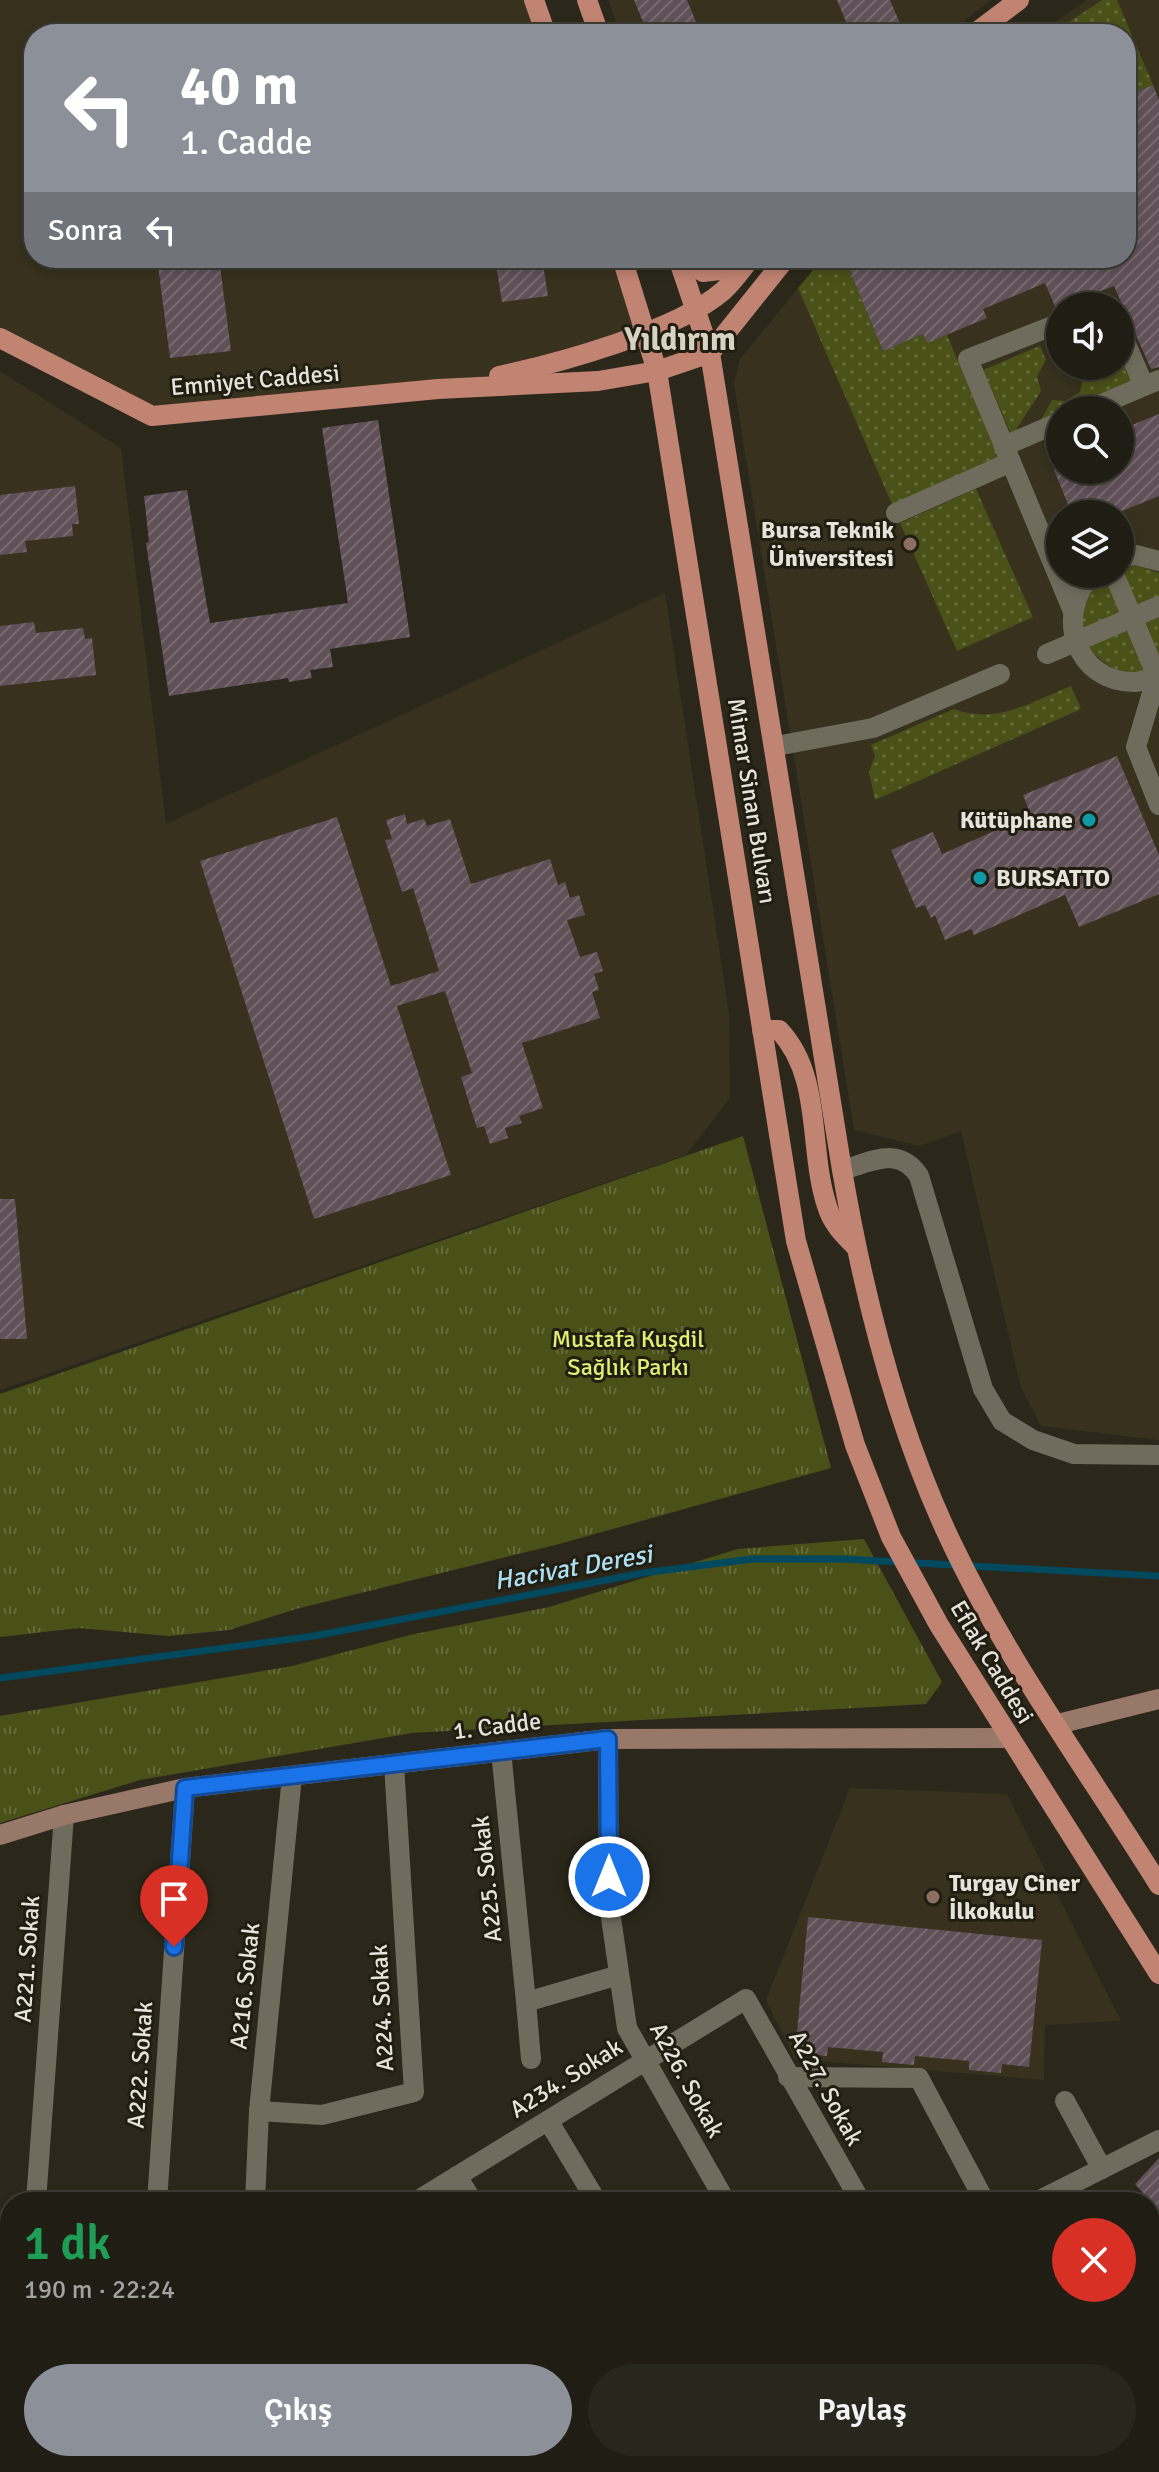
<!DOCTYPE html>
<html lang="tr">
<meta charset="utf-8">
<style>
:root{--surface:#201e14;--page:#28271d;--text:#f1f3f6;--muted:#a2a2a0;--line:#3d3c34;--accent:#8c9099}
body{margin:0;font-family:Signika,sans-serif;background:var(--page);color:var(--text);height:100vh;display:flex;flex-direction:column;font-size:30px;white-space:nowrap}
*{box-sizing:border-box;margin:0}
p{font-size:26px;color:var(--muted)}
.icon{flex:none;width:44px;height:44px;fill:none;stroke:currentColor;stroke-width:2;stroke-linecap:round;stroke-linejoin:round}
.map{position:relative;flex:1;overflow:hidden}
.sheet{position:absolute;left:0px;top:2192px;width:1160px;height:280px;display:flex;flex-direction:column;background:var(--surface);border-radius:32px 32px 0 0;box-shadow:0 4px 12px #0003,0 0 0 2px var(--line)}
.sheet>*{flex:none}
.guide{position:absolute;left:24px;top:24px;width:1112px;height:244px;border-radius:32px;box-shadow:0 4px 12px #0003,0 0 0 2px var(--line);background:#8c9099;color:#fff;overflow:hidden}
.buttons{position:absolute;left:1046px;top:292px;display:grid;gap:16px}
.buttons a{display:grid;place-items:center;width:88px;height:88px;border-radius:50%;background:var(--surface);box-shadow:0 4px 12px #0003,0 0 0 2px var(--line);font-size:40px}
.pin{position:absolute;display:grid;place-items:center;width:68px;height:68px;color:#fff;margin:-82px -34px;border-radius:50% 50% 50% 0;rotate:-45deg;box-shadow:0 0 8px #0007}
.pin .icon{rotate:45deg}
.me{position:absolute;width:88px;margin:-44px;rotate:0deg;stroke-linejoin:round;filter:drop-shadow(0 0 6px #0008)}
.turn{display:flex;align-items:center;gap:28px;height:168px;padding:0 24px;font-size:36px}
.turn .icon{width:104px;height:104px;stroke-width:2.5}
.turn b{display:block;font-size:56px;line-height:68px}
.then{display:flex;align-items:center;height:76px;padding:0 24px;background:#0003;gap:16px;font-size:30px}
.round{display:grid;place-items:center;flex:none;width:84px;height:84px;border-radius:42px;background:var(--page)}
.headline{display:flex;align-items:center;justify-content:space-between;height:136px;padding:0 24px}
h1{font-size:48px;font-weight:600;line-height:60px;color:#1e9e55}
.action{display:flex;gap:16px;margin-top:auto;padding:16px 24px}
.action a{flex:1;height:92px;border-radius:48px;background:var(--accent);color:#fff;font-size:32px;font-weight:600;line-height:92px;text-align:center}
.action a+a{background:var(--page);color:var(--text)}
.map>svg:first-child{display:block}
.built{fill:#37311e;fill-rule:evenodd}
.grass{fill:url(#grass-dots)}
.park{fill:url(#park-tufts)}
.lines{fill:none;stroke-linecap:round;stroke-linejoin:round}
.stream{stroke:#00495f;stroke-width:7}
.building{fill:url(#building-hatch)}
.street{stroke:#706c5d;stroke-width:20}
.secondary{stroke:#987868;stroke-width:20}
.primary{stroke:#c18372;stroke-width:20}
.route-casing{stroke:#114b97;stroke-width:20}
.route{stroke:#1a73e8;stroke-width:14}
.education-dot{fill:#8d6e63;stroke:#211e11;stroke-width:3}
.culture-dot{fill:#0f9aa8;stroke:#211e11;stroke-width:3}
.labels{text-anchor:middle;stroke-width:6;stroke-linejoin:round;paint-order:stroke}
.street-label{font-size:24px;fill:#e5e3db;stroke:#211e11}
.poi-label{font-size:24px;font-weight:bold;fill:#e5e3db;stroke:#211e11;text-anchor:end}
.park-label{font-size:24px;fill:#dff073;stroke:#211e11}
.water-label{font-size:26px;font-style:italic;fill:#acdff4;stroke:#211e11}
.district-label{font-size:32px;font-weight:bold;fill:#d7d3c2;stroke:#211e11}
</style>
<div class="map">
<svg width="1159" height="2472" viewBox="0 0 1159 2472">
<defs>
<pattern id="grass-dots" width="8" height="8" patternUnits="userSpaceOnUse" patternTransform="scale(2)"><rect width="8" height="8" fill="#4a5118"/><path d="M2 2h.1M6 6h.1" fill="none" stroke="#646a39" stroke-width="1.8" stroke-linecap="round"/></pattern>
<pattern id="park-tufts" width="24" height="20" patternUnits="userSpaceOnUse" patternTransform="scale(2)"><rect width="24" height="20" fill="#4a5118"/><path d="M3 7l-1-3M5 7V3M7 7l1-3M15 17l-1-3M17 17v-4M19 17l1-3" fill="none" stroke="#646a39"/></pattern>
<pattern id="building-hatch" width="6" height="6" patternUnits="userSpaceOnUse" patternTransform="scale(2)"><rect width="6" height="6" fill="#605158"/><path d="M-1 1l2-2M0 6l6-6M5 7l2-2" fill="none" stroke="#776a6f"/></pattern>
</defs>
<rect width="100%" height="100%" fill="#2b281b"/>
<!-- built -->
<g class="built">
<path d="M0,0h534l12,34h-512v224h588l23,74 -112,36 -95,21 -286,27 -152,-78z"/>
<path d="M608,0h383l-44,34h-326z"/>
<path d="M1087,0h72v1440l-118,-14 -20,-38 -60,-257 -41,15 -66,-16 -120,-746 6,-25 83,-101h303v-224h-88zM1060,306h60v60h-60zM1060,410h60v60h-60zM1060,514h60v60h-60z"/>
<path d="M0,371l121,77 45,376 499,-231 64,421 1,84 -44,57 -686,235z"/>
<path d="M850,1788l157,6 114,227 -76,4 -1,55 -249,-21 -29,-59z"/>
</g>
<!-- grass -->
<g class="grass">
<path d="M1102,0h15l36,85 -27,11v-62h-75z"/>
<path d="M823,258h52l-26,12 34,81 40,-17 4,9 20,-8 52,123 -107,46 -94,-216z"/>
<path d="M1120,345l15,35 -56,30h-19v8l-24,11 16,-29 13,1 15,-9 3,-14 -3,-12h40z"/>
<path d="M1040,346l6,14 -9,16 4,15 -29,45 -29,-66z"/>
<path d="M976,489l57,128 -76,34 -57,-128z"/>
<path d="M1138,566l21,7v25l-22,9 -17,-40z"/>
<path d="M1103,574l17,40 -40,17c1,-26 4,-39 23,-57z"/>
<path d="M1159,614v44l-15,-37z"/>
<path d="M1128,629l18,43c-29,2 -40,-5 -59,-26z"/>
<path d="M1071,686l10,23 -206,91 -6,-28 6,-16 -4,-11 83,-36c42,16 77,-7 117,-23z"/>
</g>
<!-- park -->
<g class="park">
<path d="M743,1136l88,332 -272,76 -263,65 -67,21 -60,6 -90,-8 -79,9v-243z"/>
<path d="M864,1539l78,143 -16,22 -514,29 -272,47 -140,43v-107l292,-50 118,-31 139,-28 189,-58z"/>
</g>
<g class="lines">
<!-- stream -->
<path class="stream" d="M0,1678l314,-42 329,-63 109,-14h92l315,17"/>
</g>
<!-- building -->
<g class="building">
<path d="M634,0h53l14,34h-53z"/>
<path d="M837,0h53l12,28 -15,6h-36z"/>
<path d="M1153,85l6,15v267l-8,2 -37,-83 -54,20 -3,5 -12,-28 -62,26 4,9 -60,25 -4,-9 -40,17 -34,-82 26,-11h251v-162z"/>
<path d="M157,258h62l12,93 -61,7z"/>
<path d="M495,258h47l6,38 -46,6z"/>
<path d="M1159,414v82l-44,18h-43l-18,-44h66v-40z"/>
<path d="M378,420l32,217 -80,12 3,18 -23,3 2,8 -23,4 -1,-4 -119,18 -23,-153 3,-1 -5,-46 43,-6 23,133 138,-20 -26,-175z"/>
<path d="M75,486l4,38h-7l1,12 -48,5 2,11 -27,3v-60z"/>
<path d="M34,622l2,11 47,-5 2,11 7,-1 4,37 -96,11v-60z"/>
<path d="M1117,756l42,99v39l-80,33 -14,-32 -91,40 -3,-6 -26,11 -10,-25 -4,3 -6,-13 -9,3 -25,-58 42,-18 9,22 89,-39 -8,-20z"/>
<path d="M405,814l2,10 17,-5 3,7 23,-7 21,65 79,-25 8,26 7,-3 5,16 9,-3 6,20 -18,5 13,37 17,-5 6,19 -9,3 5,16 -7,2 8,26 -78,25 21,65 -24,8 3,7 -17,5 3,10 -18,6 -6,-18 -7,2 -16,-51 11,-4 -27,-82 -48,15 54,169 -137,44 -114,-358 137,-44 54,169 48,-15 -26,-83 -11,4 -17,-52 7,-1 -6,-19z"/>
<path d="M0,1199h15l12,140h-27z"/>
<path d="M808,1917l234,23 -13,127 -27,-3 -1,9 -32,-3v-9l-54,-5 -1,9 -32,-3 1,-10 -55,-5 -1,9 -32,-3z"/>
<path d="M1159,2158v53l-24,-27z"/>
</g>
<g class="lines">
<!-- street -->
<g class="street">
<path d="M1102,306h8"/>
<path d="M1060,323l-92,36 104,250"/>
<path d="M1120,330l24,56 15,-6"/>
<path d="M1088,410l56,-24"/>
<path d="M1004,446l56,-24"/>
<path d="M896,513l115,-51"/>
<path d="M1120,558l16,-3 23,6"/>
<path d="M1092,574c-38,40 -17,109 43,108 7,0 17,-5 24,-7"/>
<path d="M1114,574l43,102 -21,71 23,58"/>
<path d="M1047,654l112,-48"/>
<path d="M776,746l97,-18 127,-54"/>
<path d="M842,1170c30,-8 57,-25 77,6l64,213 19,32 31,19 41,14 85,1"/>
<path d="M608,1739l1,165 18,124 99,174"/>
<path d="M501,1751l25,251 93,-27"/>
<path d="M526,2002l5,57"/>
<path d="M788,2077l131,1 66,124"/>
<path d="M1065,2101l37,68"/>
<path d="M259,2111l63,4 92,-23 -20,-328"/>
<path d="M549,2122l48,80"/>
<path d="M457,2176l16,26"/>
<path d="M36,2202l28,-387"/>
<path d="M157,2202l28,-414"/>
<path d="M255,2202l4,-91 33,-335"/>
<path d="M415,2202l331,-203 115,203"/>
<path d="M1036,2202l123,-62"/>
<path d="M1150,2394l9,20"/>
<path d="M0,2439l10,1"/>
<path d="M75,2462l23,10"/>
<path d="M885,2462l6,10"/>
<path d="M1010,2462l6,10"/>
<path d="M56,2472l8,-10"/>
<path d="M139,2472l1,-10"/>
<path d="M241,2472v-10"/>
<path d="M328,2472l4,-10"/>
<path d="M458,2472l7,-10"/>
<path d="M600,2472l9,-10"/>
</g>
<!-- secondary -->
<g class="secondary">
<path d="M1058,1724l101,-25"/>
<path d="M0,1835l64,-20 121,-27 423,-49 399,-1"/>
<path d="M1150,2447l9,-5"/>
<path d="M1108,2472l17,-10"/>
</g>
<!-- primary -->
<g class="primary">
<path d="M534,0l12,34"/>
<path d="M587,0l12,34"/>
<path d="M974,34l45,-34"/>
<path d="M622,258l35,113 139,870 59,204 36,92 48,88 220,349"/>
<path d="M678,258l32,95 132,817c22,128 55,261 112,378 56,117 136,226 205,337"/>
<path d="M686,258l17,14 16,-2 24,-12"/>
<path d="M0,338l152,78 286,-27 160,-8 59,-10 53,-18 76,-95"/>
<path d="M499,376c60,-13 178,-45 224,-85 10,-9 19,-22 28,-33"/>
<path d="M762,1030h17c44,46 29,119 48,176 5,17 16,28 28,40"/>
</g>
</g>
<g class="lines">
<defs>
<path id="route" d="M174,1947l11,-159 423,-49 1,138"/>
</defs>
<!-- route casing -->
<use href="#route" class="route-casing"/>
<!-- route -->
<use href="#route" class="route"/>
</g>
<!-- markers -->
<g class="education-dot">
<circle cx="910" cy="544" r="8"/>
<circle cx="933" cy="1897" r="8"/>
</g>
<g class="culture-dot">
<circle cx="1089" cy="820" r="8"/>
<circle cx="980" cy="878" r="8"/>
</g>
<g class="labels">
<!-- street labels -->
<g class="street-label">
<text transform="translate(255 380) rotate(-5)" y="8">Emniyet Caddesi</text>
<text transform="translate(752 801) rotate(81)" y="8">Mimar Sinan Bulvarı</text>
<text transform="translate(992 1662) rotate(59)" y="8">Eflak Caddesi</text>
<text transform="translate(497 1726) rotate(-7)" y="8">1. Cadde</text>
<text transform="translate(487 1879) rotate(-96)" y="8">A225. Sokak</text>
<text transform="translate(27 1959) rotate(-86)" y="8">A221. Sokak</text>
<text transform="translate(245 1986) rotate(-84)" y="8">A216. Sokak</text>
<text transform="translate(382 2008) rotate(-93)" y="8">A224. Sokak</text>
<text transform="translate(140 2065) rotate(-86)" y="8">A222. Sokak</text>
<text transform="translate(566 2078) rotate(-32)" y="8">A234. Sokak</text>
<text transform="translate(687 2080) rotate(61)" y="8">A226. Sokak</text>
<text transform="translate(826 2088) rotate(61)" y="8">A227. Sokak</text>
</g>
<!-- poi labels -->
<g class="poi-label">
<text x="894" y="538">Bursa Teknik<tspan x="894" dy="28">Üniversitesi</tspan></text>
<text x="1073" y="828">Kütüphane</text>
<text x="996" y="886" text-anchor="start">BURSATTO</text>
<text x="949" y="1891" text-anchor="start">Turgay Ciner<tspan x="949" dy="28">İlkokulu</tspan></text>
</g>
<!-- park labels -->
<g class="park-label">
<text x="628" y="1347">Mustafa Kuşdil<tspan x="628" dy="28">Sağlık Parkı</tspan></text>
</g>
<!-- water labels -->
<g class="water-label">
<text transform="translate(573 1567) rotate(-10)" y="9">Hacivat Deresi</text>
</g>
<!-- district labels -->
<g class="district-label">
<text x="680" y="350">Yıldırım</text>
</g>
</g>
</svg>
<div class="buttons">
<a><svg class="icon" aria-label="sound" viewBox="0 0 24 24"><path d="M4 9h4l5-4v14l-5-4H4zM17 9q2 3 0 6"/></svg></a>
<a><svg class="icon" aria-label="search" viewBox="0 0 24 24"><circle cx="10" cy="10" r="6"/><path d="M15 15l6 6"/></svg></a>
<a><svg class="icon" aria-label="layers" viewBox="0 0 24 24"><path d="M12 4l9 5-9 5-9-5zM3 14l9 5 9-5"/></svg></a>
</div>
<div class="pin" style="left:174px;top:1947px;background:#d93025"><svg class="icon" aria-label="arrive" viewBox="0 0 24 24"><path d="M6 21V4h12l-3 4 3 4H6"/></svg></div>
<svg class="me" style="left:609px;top:1877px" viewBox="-20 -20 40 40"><circle r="17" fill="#1a73e8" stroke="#fff" stroke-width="3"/><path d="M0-11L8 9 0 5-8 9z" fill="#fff"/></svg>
<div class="guide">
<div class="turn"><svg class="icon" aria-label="left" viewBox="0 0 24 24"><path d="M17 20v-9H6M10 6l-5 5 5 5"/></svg><div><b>40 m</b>1. Cadde</div></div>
<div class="then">Sonra<svg class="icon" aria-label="left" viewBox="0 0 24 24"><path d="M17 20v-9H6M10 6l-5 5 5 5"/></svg></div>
</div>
<section class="sheet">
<div class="headline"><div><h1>1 dk</h1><p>190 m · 22:24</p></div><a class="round" style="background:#d93025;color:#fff"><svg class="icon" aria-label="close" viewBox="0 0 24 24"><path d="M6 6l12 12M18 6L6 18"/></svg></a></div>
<div class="action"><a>Çıkış</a><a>Paylaş</a></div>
</section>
</div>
